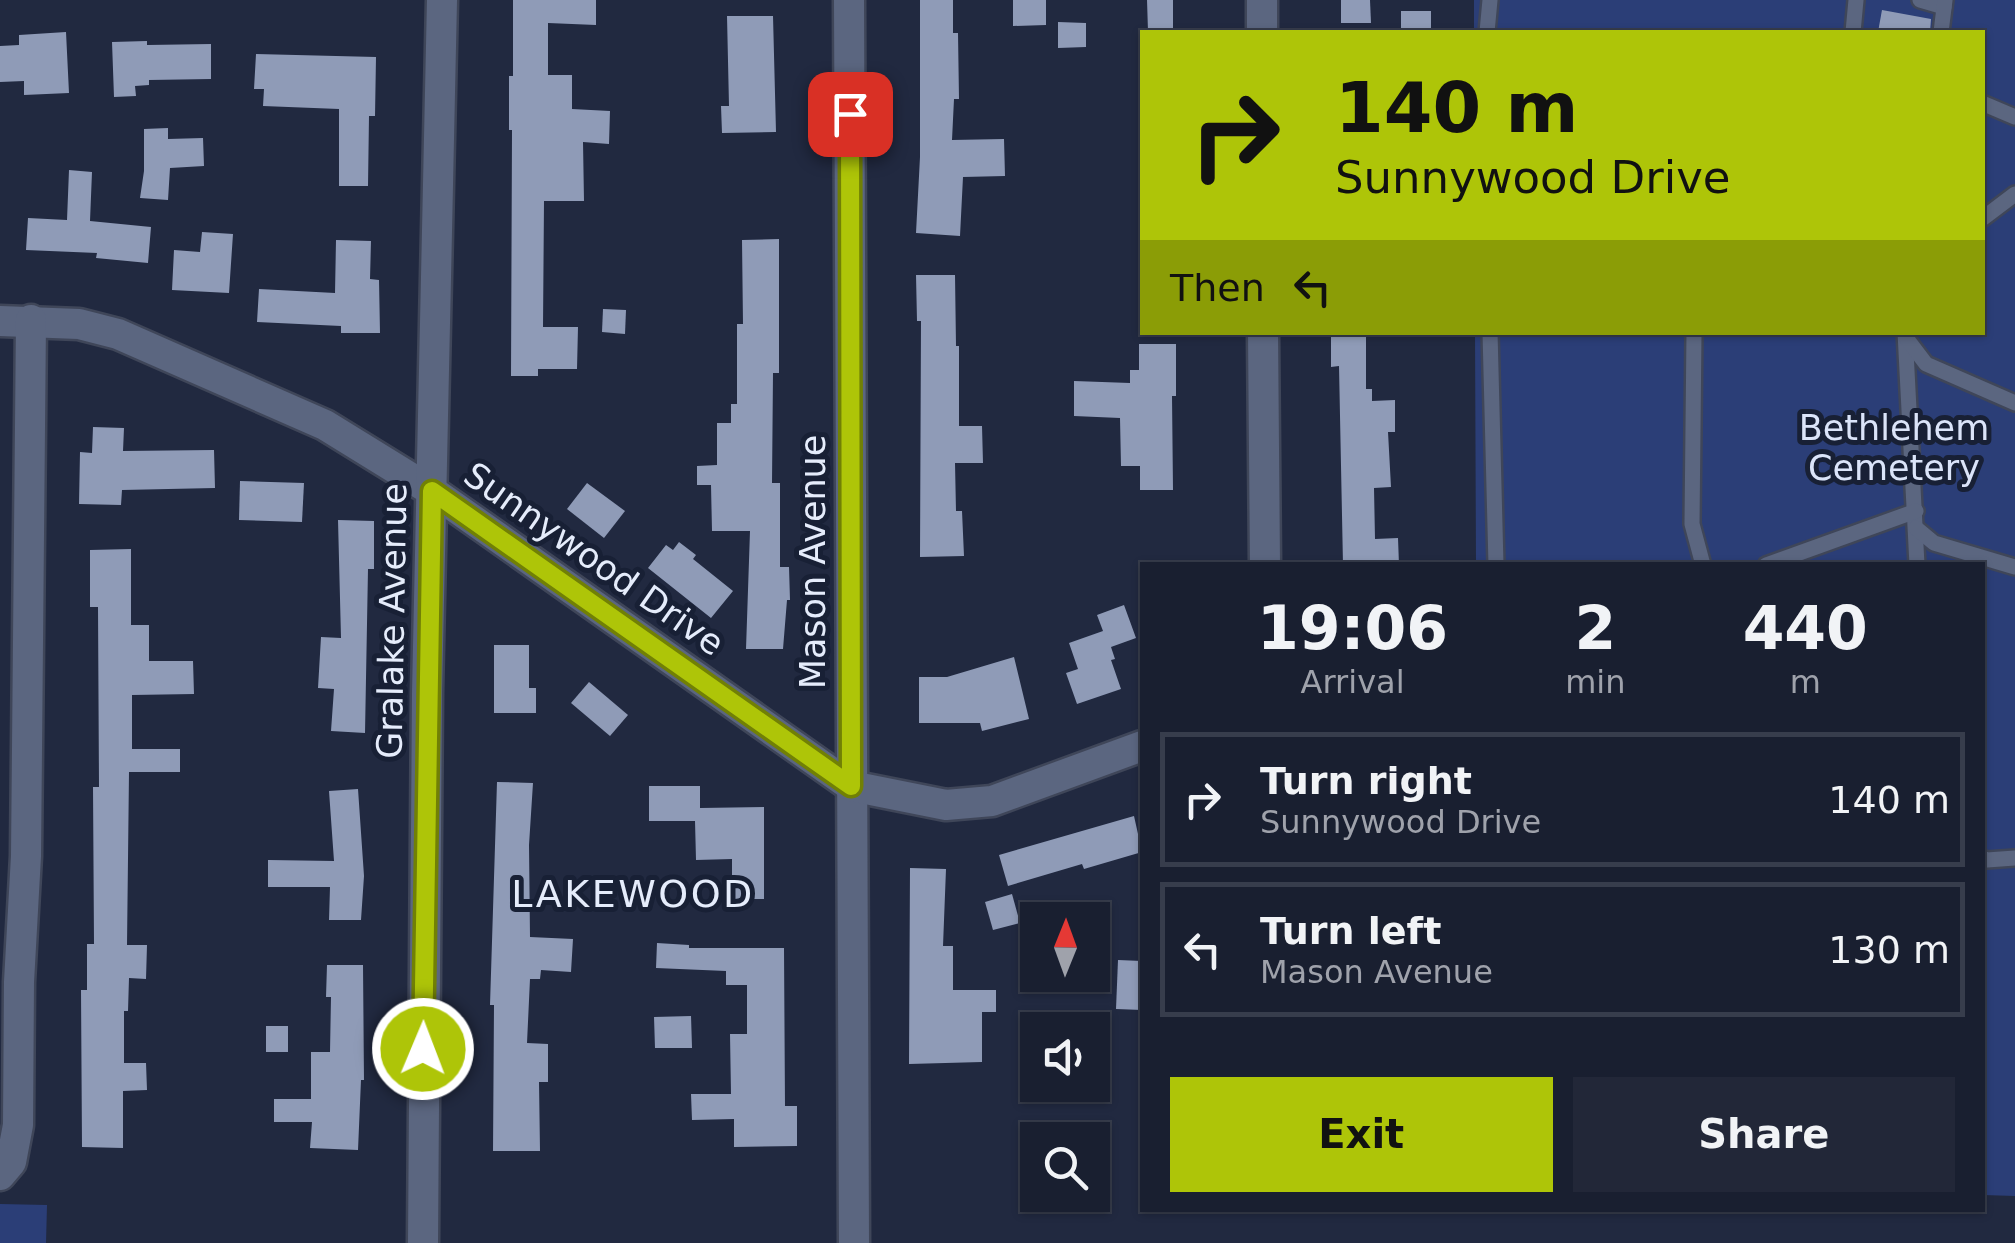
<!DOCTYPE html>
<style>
:root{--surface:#191f30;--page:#222738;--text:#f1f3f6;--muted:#9fa2ab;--line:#373d4c;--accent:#aec508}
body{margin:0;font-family:"DejaVu Sans",sans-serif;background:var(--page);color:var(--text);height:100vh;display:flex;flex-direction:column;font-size:38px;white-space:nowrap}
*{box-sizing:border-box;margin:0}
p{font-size:32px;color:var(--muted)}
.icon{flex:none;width:55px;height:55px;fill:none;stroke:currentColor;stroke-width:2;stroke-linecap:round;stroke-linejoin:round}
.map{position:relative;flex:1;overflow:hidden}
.panel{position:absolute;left:1140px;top:562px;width:845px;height:650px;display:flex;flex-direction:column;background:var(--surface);border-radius:0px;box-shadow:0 2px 8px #0004,0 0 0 2px var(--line)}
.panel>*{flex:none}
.hud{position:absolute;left:1140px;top:30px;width:845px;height:305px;border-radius:0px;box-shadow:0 2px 8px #0004,0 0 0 2px var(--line);background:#aec508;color:#111;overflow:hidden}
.needle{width:65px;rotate:1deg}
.fabs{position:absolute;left:1020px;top:902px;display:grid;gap:20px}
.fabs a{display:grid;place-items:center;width:90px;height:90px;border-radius:0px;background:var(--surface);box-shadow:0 2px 8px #0004,0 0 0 2px var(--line);font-size:50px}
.pin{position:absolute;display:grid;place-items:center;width:85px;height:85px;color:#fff;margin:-42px;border-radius:20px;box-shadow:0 5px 15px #0006}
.me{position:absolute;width:110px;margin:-55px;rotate:1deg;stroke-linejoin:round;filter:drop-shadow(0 0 8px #0008)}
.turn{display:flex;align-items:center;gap:35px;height:210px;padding:0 30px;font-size:45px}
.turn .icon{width:130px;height:130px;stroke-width:2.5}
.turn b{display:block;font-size:70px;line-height:85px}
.then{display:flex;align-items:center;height:95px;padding:0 30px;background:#0003;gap:20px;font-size:38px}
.eta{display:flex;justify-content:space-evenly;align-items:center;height:170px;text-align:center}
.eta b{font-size:60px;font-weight:700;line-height:70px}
.cta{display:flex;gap:20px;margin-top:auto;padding:20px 30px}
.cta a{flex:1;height:115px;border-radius:0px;background:var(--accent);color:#111;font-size:40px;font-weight:700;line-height:115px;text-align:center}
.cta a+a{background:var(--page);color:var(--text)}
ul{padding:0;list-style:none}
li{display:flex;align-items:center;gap:30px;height:135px;margin:0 20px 15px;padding:0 10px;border:5px solid var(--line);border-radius:0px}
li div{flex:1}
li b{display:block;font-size:38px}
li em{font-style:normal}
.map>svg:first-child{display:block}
.green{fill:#2b3e77}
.building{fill:#8f9bb7}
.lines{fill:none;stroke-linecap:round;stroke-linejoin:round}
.lane-casing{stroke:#3f4659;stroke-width:20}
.street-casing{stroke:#3f4659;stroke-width:35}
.lane{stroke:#5b6680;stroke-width:15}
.street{stroke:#5b6680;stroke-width:30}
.route-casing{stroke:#718005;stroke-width:25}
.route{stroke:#aec508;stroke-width:18}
.labels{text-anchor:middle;stroke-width:10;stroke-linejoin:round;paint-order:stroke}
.park-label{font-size:35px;fill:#dbe4f9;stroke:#182035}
.street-label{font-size:35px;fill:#e5ecfb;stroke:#182035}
.neighbourhood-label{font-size:38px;letter-spacing:2.5px;fill:#e5ecfb;stroke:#182035}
</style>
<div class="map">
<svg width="2015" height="1243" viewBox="0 0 2015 1243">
<rect width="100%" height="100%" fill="#212940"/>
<!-- green -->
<g class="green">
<path d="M1474,0h541v1196l-32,-1 -1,-630h-506l-1,-232 507,-1v-300h-508z"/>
<path d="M0,1204l47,1 -1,38h-46z"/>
</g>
<!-- building -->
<g class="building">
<path d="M513,0h83v25l-48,-2v52h24v34l38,2 -1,33 -26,-2 1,59h-40l-1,126h35l-1,42h-39v7h-27l1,-246h-3v-54h4z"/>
<path d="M920,0h33v33h5l1,66h-5l-2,41 52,-1 1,37 -42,1 -3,59 -44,-3 4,-76z"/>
<path d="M1013,0h33v25l-33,1z"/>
<path d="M1147,0h26v32h-25z"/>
<path d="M1341,0h29l1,23h-30z"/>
<path d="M1882,10l49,9 -1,13h-52z"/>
<rect x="1401" y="11" width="30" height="21"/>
<path d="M727,16h46l3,116 -54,1 -1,-27h8z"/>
<path d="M1058,22l28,1v24l-28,1z"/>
<path d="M66,32l3,61 -45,2v-14l-24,1v-36l19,-1v-10z"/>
<path d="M147,41v4l64,-1v35l-62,1v5l-14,1 1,10 -22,1 -2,-55z"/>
<path d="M256,54l120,3 -1,59h-6l-1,70h-29v-77l-76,-3 1,-17h-10z"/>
<path d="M168,128v11l35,-1 1,28 -34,2 -2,32 -28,-2 4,-27v-42z"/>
<path d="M69,170l23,2 -2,49 61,6 -3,36 -52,-5 1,-5 -71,-3 2,-32 39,2z"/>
<path d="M202,232l31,2 -4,59 -57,-3 2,-40 26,2z"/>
<path d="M779,239v134h-6l-1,110h8v84h9l1,33h-3l-4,49h-37l4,-118h-38l-1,-46h-14v-19l20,-1v-42h14v-19h6v-80h6l-1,-84z"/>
<path d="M336,240l35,1 -1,38 9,1 1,53h-39v-7l-84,-4 2,-33 76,4z"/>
<path d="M916,275h39l1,71h3v80h23l1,37h-28l1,48h6l2,45 -44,1 1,-236h-4z"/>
<path d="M603,309l23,1 -1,24 -23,-2z"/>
<path d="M1331,332h35v57h6v12l23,-1v32h-7l3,55 -17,1 1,51 23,-1 1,27h-56l-4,-199 -8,1z"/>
<path d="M1139,344h37v52h-4l1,94h-33v-24h-19l-1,-48 -46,-2v-35l56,2v-13h9z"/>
<path d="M93,427l31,1 -1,23 91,-1 1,38 -93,2 -1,15 -42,-1 1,-52 12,1z"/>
<path d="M240,481l64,2 -2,39 -63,-2z"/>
<path d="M587,483l38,28 -21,27 -37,-29z"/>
<path d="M338,520l36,1v48h-6l-3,164 -34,-2 3,-42 -16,-1 3,-51 20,1z"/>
<path d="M679,542l17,13 -3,4 40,32 -22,27 -63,-50 18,-23 7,5z"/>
<path d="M131,549v76h18v36h44l1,33 -62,1v54h48v23h-51l-2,173h20l-1,34 -17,-1 -1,33h-4v52h22l1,27 -24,1v57l-41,-1 -1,-157h6v-46h7l-1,-157h6l-1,-180h-8v-57z"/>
<path d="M1124,605l12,33 -25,9 4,12 -4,1 10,29 -44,15 -11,-31 12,-4 -9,-26 34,-12 -6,-16z"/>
<path d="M494,645h35v43h7v25h-42z"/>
<path d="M1014,657l15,62 -47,12 -2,-8h-61v-46h28z"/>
<path d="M589,682l39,33 -18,21 -39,-33z"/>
<path d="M497,782l36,1 -4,62 1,92 43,2 -2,33 -30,-2 -1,9h-10l-3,64 21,1v38h-9l1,69h-47l1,-146h-4z"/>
<path d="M649,786h51v22l64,-1v92h-32v-40l-36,1 -1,-39h-46z"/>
<path d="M358,789l6,87 -3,44h-32l1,-33h-62v-27l66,1 -5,-70z"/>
<path d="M1134,816l8,36 -58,17 -2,-5 -74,22 -9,-31z"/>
<path d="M910,868l36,1 -3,77h10v44h43v22h-14v50l-73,2z"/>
<path d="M1012,894l8,29 -27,7 -8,-28z"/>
<path d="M657,943l32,2v3h95l1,158h12v40l-63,1v-28l-42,1 -1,-26h40l-1,-60h17v-49h-21v-14l-70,-3z"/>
<path d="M1118,960l24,1v49l-26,-1z"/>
<path d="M327,965h36l1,115h-3l-3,70 -48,-2 2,-26h-38v-23h37v-47h19l1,-55h-5z"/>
<path d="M691,1016l1,32h-37l-1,-31z"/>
<rect x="266" y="1026" width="22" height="26"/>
</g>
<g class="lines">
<defs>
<g id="lane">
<path d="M1920,0l24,7"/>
<path d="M1487,32l3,-32"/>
<path d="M1853,32l3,-32"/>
<path d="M1941,32l4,-32"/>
<path d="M1982,103l33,14"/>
<path d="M1982,219l33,-25"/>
<path d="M1490,332l6,233"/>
<path d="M1694,332l-2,192 11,41"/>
<path d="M1905,332l12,233"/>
<path d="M1907,339l19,25 89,39"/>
<path d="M1916,528l18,15 81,24"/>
<path d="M1766,565l150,-54"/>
<path d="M1982,858l5,2 28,-2"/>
</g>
<g id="street">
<path d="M849,0l5,1243"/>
<path d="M1262,0v32"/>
<path d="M0,321l79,3 39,10 207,91 107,66 419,295 95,19 46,-4 150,-55"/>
<path d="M1263,332l2,233"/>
<path d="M0,1175l11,-13 7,-37 1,-143 7,-126 5,-536"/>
<path d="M423,1243l4,-550 15,-693"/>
</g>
</defs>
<!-- lane casing -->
<use href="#lane" class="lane-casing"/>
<!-- street casing -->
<use href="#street" class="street-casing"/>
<!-- lane -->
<use href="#lane" class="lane"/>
<!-- street -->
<use href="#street" class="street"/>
</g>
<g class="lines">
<defs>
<path id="route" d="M423,1049l9,-558 419,295 -1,-672"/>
</defs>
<!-- route casing -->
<use href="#route" class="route-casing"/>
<!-- route -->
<use href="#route" class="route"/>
</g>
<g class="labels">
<!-- park labels -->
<g class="park-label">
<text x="1894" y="440">Bethlehem<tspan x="1894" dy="40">Cemetery</tspan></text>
</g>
<!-- street labels -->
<g class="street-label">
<text transform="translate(594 559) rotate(35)" y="12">Sunnywood Drive</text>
<text transform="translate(813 562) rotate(-90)" y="12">Mason Avenue</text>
<text transform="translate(392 621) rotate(-89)" y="12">Gralake Avenue</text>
</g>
<!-- neighbourhood labels -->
<g class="neighbourhood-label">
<text x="633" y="907">LAKEWOOD</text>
</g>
</g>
</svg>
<div class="fabs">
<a><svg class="needle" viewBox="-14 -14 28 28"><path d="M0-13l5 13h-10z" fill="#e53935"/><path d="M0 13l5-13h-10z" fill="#9fa2ab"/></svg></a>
<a><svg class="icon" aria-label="sound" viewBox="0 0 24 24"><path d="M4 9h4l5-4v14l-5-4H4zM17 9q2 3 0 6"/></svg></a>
<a><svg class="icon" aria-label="search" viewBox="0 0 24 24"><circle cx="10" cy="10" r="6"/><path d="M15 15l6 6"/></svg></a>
</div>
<div class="pin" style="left:850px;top:114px;background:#d93025"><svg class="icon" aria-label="arrive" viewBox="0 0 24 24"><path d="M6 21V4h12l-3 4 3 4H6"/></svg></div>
<svg class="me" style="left:423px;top:1049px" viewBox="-20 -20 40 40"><circle r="17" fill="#aec508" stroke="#fff" stroke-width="3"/><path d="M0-11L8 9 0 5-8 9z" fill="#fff"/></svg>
<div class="hud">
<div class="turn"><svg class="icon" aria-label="right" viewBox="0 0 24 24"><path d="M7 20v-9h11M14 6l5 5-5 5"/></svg><div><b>140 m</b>Sunnywood Drive</div></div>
<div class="then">Then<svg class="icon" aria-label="left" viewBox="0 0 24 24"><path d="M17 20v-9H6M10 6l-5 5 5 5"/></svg></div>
</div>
<section class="panel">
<div class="eta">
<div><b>19:06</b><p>Arrival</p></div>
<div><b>2</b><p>min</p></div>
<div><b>440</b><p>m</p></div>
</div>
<ul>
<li><svg class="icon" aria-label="right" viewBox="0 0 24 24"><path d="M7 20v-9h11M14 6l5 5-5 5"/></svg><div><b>Turn right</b><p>Sunnywood Drive</p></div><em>140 m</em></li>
<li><svg class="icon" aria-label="left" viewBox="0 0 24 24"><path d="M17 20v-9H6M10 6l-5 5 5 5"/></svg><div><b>Turn left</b><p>Mason Avenue</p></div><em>130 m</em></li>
</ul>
<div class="cta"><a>Exit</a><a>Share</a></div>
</section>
</div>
